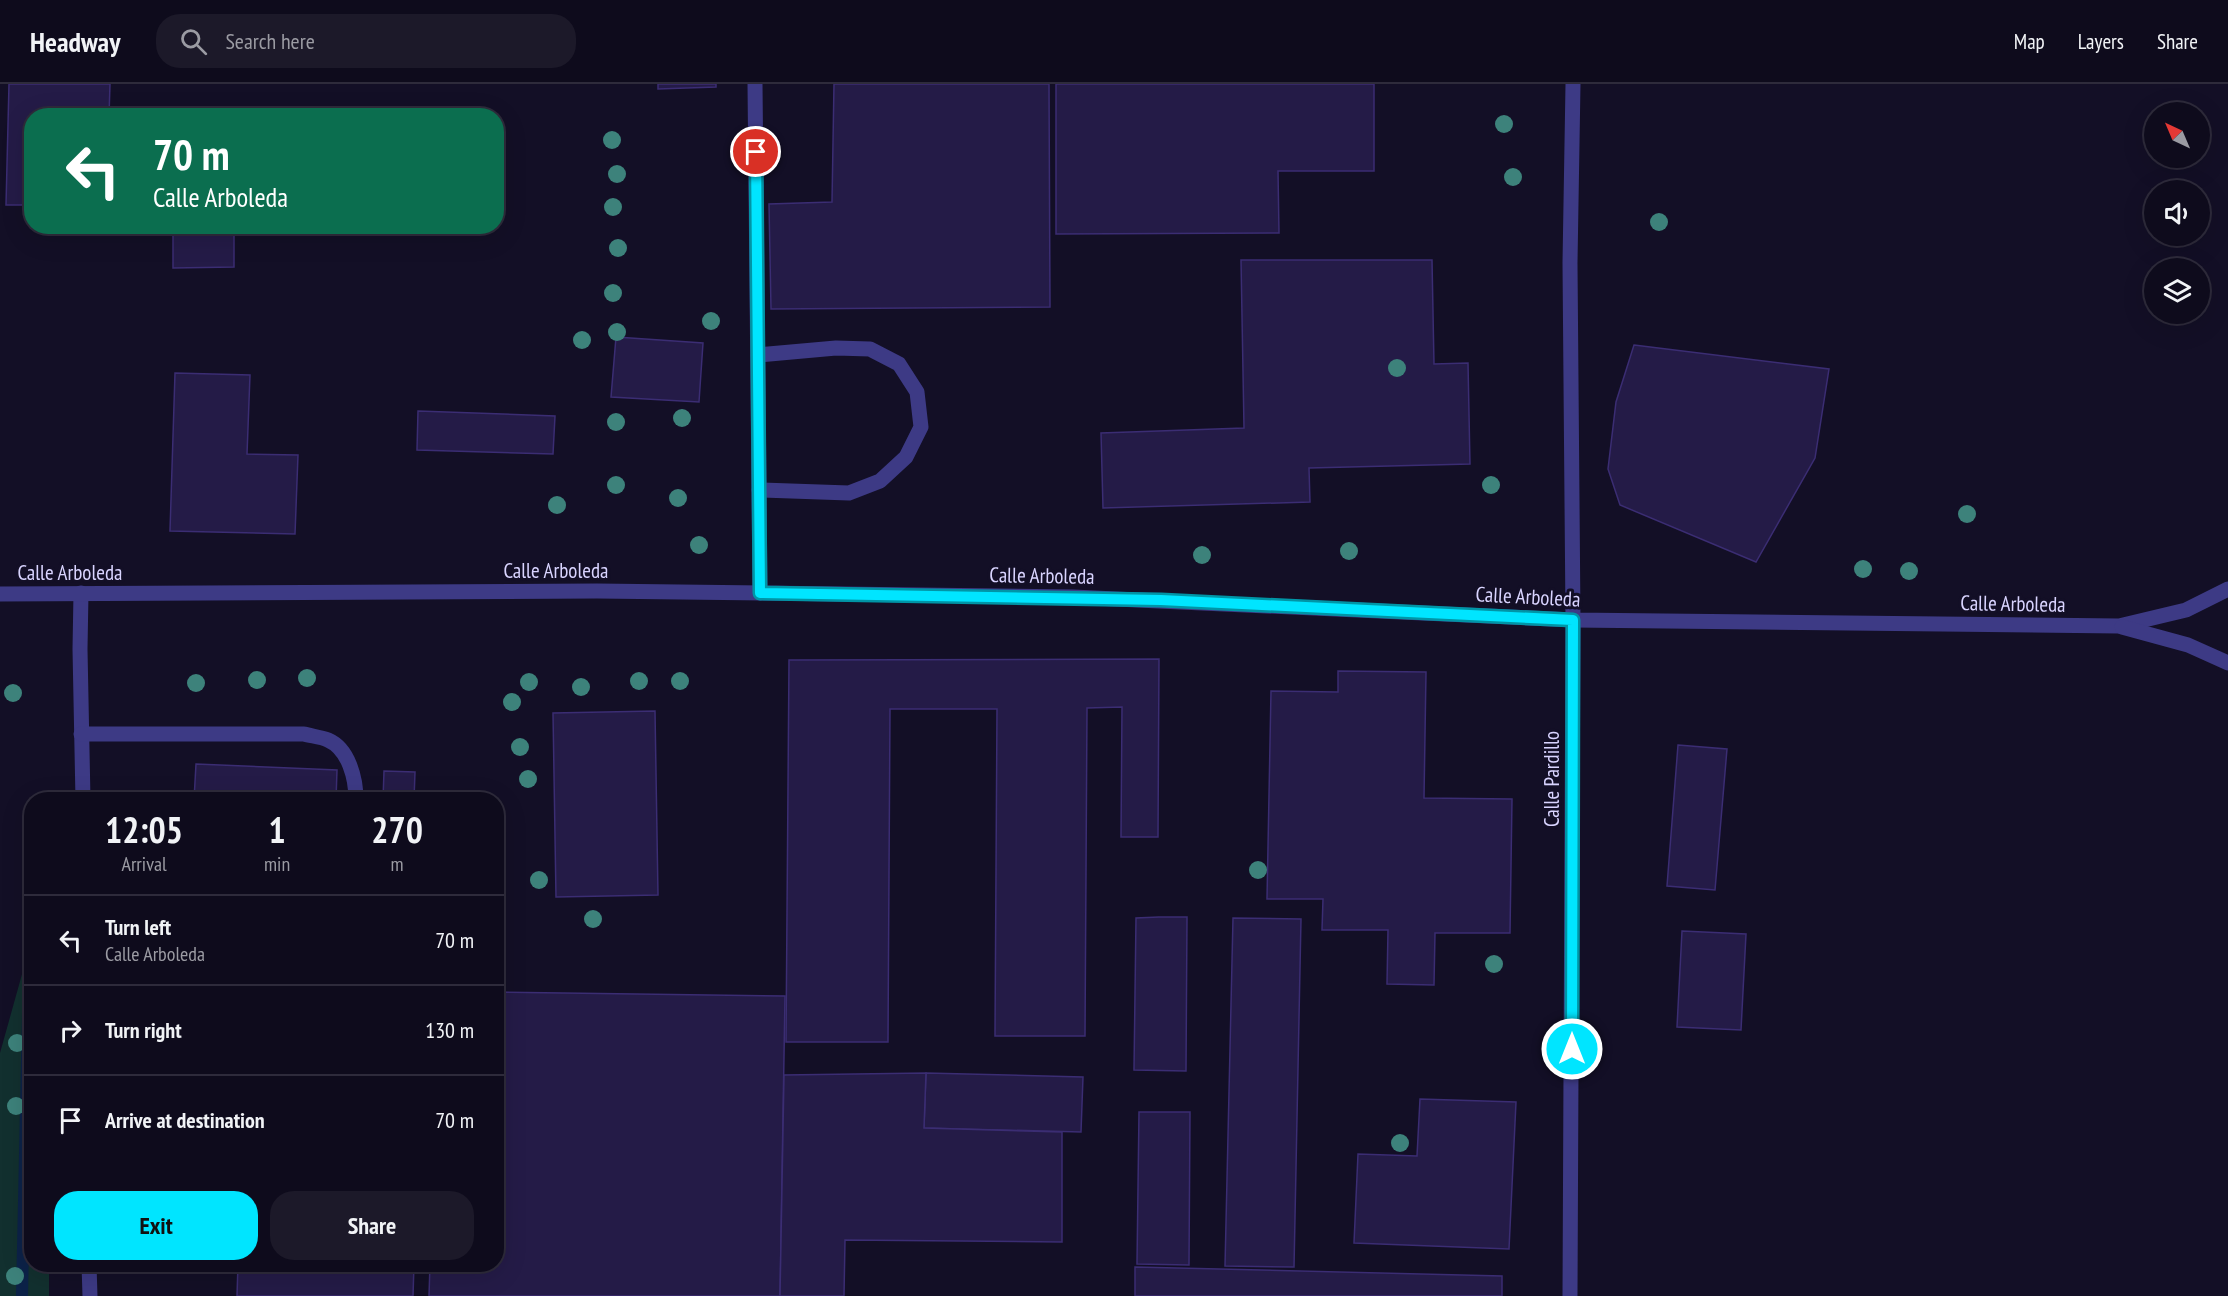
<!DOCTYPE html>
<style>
:root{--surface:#0e0b1c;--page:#1c1929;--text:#f1f3f6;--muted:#9b9ba3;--line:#2e2b3b;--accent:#00e5ff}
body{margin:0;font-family:"PT Sans Narrow",sans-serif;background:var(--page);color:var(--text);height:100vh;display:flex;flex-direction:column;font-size:22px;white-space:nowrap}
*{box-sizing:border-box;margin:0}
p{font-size:20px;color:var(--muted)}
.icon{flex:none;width:33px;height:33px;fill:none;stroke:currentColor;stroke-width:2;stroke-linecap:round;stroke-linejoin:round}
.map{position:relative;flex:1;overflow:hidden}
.side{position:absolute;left:24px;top:708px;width:480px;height:480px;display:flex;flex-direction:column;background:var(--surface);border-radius:24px;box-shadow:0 6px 24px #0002,0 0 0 2px var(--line)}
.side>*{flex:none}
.guide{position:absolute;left:24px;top:24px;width:480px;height:126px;border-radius:24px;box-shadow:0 6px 24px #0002,0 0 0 2px var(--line);background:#0b6e4f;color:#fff;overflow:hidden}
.needle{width:39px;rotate:316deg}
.tools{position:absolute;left:2144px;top:18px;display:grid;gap:12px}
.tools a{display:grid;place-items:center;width:66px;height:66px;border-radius:50%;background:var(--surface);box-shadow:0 6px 24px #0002,0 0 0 2px var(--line);font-size:30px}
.pin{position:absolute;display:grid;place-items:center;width:51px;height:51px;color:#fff;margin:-26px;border:3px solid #fff;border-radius:50%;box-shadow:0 2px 6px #0007}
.me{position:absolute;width:66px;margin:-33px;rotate:0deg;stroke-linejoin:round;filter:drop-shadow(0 0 4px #0008)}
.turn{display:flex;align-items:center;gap:21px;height:126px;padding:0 30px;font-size:27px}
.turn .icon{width:78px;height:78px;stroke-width:2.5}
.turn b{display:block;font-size:42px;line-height:51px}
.eta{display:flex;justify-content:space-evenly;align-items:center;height:102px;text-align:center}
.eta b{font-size:36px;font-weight:800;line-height:42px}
.cta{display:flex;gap:12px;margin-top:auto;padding:12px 30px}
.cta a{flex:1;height:69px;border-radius:24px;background:var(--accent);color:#111;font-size:24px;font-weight:800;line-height:69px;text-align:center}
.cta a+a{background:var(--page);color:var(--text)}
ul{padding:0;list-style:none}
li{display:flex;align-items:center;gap:18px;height:90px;padding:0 30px;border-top:2px solid var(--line)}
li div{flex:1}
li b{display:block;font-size:22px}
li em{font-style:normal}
header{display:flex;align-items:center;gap:36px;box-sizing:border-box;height:84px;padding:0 30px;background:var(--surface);border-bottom:2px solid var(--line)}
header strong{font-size:28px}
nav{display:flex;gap:33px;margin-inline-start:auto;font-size:21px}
.search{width:420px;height:54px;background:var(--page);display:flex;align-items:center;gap:15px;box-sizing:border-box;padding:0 21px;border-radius:24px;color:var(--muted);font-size:22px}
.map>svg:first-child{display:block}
.green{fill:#12302f}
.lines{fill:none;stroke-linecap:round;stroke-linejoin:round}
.stream{stroke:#0c2248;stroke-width:12}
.building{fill:#241b47;stroke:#3b2d73;stroke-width:1.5}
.lane{stroke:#3d3a85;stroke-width:15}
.street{stroke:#3d3a85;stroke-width:15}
.tree{fill:#3d827b}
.route-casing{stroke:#0095a6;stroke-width:15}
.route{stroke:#00e5ff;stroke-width:10}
.labels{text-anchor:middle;stroke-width:6;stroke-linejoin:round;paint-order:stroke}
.street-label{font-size:21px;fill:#d9d4ff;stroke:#130f26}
</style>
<header>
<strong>Headway</strong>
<div class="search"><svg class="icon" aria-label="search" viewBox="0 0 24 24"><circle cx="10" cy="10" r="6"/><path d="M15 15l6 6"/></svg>Search here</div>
<nav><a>Map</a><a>Layers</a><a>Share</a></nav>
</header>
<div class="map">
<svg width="2228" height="1212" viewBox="0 0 2228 1212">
<rect width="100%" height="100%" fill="#130f26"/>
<!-- green -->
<path class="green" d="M31,858l1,322 17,1v31h-49v-243z"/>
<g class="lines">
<!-- stream -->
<path class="stream" d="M22,1212l7,-330"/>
</g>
<!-- building -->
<g class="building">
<path d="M9,0h101l-1,32h-77v89h-26z"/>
<path d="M658,0h58v3l-58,2z"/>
<path d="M834,0h215l1,223 -279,2 -2,-105 63,-2z"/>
<path d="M1056,0h318v87h-96l1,62 -223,1z"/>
<path d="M173,142h61v41l-61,1z"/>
<path d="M1241,176h191l2,104 34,-1 2,101 -161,4 1,34 -207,6 -2,-75 143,-5z"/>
<path d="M616,253l87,6 -4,59 -88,-5z"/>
<path d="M1634,261l195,24 -14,89 -59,104 -136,-57 -12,-36 8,-67z"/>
<path d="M175,289l75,2 -3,79 51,1 -3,79 -125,-3z"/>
<path d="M418,327l137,5 -2,38 -136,-4z"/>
<path d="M1159,575l-1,178h-37l1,-130 -35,1 -2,328h-90l2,-327h-107l-2,333h-102l3,-382z"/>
<path d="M1338,587l88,1 -2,126 88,1 -2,134h-75l-1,52 -47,-1 1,-54h-66l1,-31h-56l4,-208 67,1z"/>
<path d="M655,627l3,184 -102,2 -3,-184z"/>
<path d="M1678,661l49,4 -12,141 -48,-4z"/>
<path d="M196,680l141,6 -1,30h-142z"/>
<path d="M384,687l31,1 -1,28h-31z"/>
<path d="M1159,833h28l-1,154 -52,-1 2,-152z"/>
<path d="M1233,834l68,1 -7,348 -69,-1z"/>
<path d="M1682,847l64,3 -5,96 -64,-3z"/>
<path d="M496,908l289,4 -5,300h-351l1,-32h66z"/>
<path d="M926,989l157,4 -2,55 -157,-4z"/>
<path d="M926,989l-2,55 138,4v110l-217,-2 -1,56h-64l4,-221z"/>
<path d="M1420,1015l96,3 -7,147 -155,-6 4,-89 59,2z"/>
<path d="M1139,1028h51l-1,153 -52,-1z"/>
<path d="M238,1180h176l-1,32h-176z"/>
<path d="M1135,1183l367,9v20h-367z"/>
</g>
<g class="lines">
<!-- lane -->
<g class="lane">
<path d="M755,0l5,509"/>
<path d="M758,271l78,-7 34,1 29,15 18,28 4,35 -15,30 -26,24 -31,12 -90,-3"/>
<path d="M81,509l-1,56 3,151"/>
<path d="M1573,536l-3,-357 3,-179"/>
<path d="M81,650h223c7,2 17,3 24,6 21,9 28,39 28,60"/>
<path d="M89,1180l1,32"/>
</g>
<!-- street -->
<g class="street">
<path d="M0,510l597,-3 476,6 500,23 546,6 67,-16 42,-21"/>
<path d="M2122,543l66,18 40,18"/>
<path d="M1570,1212l3,-676"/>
</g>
</g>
<!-- trees -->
<g class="tree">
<circle cx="1504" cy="40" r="9"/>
<circle cx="612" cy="56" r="9"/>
<circle cx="617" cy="90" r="9"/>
<circle cx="1513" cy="93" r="9"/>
<circle cx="613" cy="123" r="9"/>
<circle cx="1659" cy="138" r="9"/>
<circle cx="618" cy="164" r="9"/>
<circle cx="613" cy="209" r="9"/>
<circle cx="711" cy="237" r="9"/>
<circle cx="617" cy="248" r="9"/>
<circle cx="582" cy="256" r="9"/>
<circle cx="1397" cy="284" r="9"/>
<circle cx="682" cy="334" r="9"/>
<circle cx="616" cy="338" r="9"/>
<circle cx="616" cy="401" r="9"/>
<circle cx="1491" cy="401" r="9"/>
<circle cx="678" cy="414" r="9"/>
<circle cx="557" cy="421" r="9"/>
<circle cx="1967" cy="430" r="9"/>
<circle cx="699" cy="461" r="9"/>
<circle cx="1349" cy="467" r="9"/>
<circle cx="1202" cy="471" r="9"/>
<circle cx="1863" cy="485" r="9"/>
<circle cx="1909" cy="487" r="9"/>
<circle cx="307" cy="594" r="9"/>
<circle cx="257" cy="596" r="9"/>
<circle cx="639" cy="597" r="9"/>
<circle cx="680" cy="597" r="9"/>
<circle cx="529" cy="598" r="9"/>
<circle cx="196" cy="599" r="9"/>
<circle cx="581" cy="603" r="9"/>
<circle cx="13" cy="609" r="9"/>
<circle cx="512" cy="618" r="9"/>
<circle cx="520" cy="663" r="9"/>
<circle cx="528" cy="695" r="9"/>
<circle cx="1258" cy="786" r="9"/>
<circle cx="539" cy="796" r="9"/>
<circle cx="593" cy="835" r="9"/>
<circle cx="1494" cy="880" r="9"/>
<circle cx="17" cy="959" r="9"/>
<circle cx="16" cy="1022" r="9"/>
<circle cx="1400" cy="1059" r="9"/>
<circle cx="15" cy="1192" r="9"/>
</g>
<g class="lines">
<defs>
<path id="route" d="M756,68l4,441 401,7 412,20 -1,429"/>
</defs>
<!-- route casing -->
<use href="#route" class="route-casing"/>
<!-- route -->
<use href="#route" class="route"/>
</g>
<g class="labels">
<!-- street labels -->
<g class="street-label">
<text x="556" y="494">Calle Arboleda</text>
<text x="70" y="496">Calle Arboleda</text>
<text transform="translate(1042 492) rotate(1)" y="7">Calle Arboleda</text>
<text transform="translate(1528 513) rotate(3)" y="7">Calle Arboleda</text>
<text transform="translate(2013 520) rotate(1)" y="7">Calle Arboleda</text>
<text transform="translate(1552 695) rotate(-90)" y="7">Calle Pardillo</text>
</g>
</g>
</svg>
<div class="tools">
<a><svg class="needle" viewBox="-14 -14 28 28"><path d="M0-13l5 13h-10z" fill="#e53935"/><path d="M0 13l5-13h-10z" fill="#9b9ba3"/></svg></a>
<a><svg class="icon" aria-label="sound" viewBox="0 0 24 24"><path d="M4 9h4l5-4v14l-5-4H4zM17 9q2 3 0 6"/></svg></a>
<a><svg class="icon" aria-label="layers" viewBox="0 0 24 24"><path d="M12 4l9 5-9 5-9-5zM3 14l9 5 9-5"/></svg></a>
</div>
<div class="pin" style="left:756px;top:68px;background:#d93025"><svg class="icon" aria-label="arrive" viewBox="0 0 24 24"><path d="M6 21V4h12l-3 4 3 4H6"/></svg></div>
<svg class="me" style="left:1572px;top:965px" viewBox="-20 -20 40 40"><circle r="17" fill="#00e5ff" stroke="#fff" stroke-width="3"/><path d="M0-11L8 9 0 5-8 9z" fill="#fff"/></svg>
<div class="guide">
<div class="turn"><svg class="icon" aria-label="left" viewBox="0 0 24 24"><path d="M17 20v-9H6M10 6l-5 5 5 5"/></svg><div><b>70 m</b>Calle Arboleda</div></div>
</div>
<section class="side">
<div class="eta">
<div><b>12:05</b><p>Arrival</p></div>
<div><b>1</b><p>min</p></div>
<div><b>270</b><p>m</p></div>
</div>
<ul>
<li><svg class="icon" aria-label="left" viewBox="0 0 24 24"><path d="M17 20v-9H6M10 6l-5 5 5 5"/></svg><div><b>Turn left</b><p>Calle Arboleda</p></div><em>70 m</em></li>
<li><svg class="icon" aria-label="right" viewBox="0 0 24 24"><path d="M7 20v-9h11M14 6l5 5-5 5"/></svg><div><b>Turn right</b></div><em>130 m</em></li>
<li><svg class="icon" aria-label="arrive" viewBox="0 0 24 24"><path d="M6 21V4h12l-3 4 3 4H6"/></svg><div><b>Arrive at destination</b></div><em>70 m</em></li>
</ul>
<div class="cta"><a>Exit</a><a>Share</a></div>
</section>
</div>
